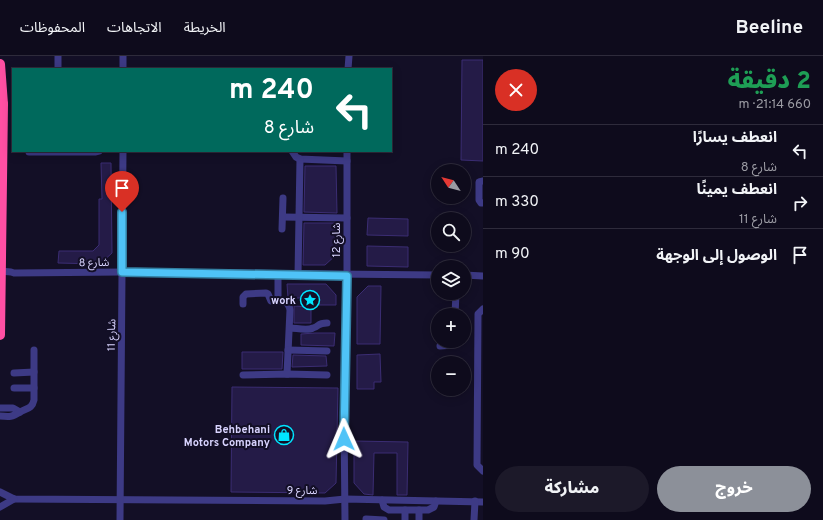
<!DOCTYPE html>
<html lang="ar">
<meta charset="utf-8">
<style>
:root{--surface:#0e0b1c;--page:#1c1929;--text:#f1f3f6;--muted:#9b9ba3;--line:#2e2b3b;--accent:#8c9099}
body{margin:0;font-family:Overpass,"Noto Sans Arabic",sans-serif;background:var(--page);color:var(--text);direction:rtl;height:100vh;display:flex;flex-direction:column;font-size:15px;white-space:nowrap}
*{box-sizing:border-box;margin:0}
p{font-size:13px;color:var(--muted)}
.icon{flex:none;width:22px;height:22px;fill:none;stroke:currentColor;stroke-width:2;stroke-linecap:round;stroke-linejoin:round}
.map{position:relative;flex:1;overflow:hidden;direction:ltr}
.panel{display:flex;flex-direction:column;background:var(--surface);width:340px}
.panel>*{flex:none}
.guide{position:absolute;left:12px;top:12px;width:380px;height:84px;border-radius:0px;box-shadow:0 2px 10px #0003,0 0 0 1px var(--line);direction:rtl;background:#00695c;color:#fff;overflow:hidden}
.needle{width:26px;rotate:306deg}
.fabs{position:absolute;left:431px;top:108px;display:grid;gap:8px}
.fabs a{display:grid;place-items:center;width:40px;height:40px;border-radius:50%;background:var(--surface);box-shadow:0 2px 10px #0003,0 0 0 1px var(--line);font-size:20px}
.pin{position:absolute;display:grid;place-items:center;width:34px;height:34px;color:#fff;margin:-41px -17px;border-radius:50% 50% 50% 0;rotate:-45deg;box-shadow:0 0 4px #0007}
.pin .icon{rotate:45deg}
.me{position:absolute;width:44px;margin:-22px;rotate:359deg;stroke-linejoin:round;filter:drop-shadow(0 0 3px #0008)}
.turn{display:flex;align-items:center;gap:14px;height:84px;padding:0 12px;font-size:18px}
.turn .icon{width:52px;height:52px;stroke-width:2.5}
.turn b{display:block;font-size:28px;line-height:34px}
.round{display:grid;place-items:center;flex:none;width:42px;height:42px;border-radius:21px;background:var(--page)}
.summary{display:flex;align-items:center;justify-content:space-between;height:68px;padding:0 12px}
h1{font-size:24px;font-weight:800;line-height:30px;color:#1e9e55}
.primary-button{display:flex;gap:8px;margin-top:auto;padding:8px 12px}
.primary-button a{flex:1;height:46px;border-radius:24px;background:var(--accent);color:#fff;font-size:16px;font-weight:800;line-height:46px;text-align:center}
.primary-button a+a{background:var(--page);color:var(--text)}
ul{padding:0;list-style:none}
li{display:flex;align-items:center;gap:12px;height:52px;padding:0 12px;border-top:1px solid var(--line)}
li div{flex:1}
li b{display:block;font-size:15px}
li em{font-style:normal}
header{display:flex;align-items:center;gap:24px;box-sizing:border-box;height:56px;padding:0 20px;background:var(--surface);border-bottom:1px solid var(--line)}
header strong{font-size:19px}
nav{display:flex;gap:22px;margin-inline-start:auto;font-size:14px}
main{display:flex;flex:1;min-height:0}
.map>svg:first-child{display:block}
.building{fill:#241b47;stroke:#3b2d73}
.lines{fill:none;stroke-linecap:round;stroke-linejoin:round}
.minor{stroke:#3d3a85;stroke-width:7}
.highway{stroke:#ff4fa3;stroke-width:10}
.highway-bridge{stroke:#ff4fa3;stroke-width:10}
.route-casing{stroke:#337fa1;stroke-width:10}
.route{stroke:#4fc3f7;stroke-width:7}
.labels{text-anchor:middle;stroke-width:4;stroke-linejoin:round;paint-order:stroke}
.street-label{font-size:11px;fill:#d9d4ff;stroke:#130f26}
.poi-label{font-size:11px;font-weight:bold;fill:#d9d4ff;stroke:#130f26;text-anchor:end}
</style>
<header>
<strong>Beeline</strong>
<nav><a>الخريطة</a><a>الاتجاهات</a><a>المحفوظات</a></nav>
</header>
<main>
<section class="panel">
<div class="summary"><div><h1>2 دقيقة</h1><p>660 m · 21:14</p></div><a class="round" style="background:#d93025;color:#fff"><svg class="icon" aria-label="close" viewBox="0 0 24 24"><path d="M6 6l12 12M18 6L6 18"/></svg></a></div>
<ul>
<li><svg class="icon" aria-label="left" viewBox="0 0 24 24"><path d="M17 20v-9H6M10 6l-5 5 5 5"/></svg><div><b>انعطف يسارًا</b><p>شارع 8</p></div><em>240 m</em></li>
<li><svg class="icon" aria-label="right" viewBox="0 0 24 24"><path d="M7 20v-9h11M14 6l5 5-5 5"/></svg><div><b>انعطف يمينًا</b><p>شارع 11</p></div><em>330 m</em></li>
<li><svg class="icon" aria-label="arrive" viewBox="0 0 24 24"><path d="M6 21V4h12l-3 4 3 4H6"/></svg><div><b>الوصول إلى الوجهة</b></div><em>90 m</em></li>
</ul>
<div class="primary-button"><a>خروج</a><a>مشاركة</a></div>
</section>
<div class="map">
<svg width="483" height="464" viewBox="0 0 483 464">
<rect width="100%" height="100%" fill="#130f26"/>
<!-- building -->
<g class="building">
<path d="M462,4h21v101l-22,-1z"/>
<path d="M101,107h10l1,90 -12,11 -42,-1 1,-12h34l6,-6v-46h3z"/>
<path d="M305,110h31l1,47 -33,-1z"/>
<path d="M368,162l40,1v17l-41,-1z"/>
<path d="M304,167h32v32l-11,10h-22z"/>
<path d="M367,190l41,1v20l-41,-1z"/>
<path d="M287,228h39l10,11v10h-21v-7h-27z"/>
<path d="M368,230h13l-1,58h-23v-47z"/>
<path d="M294,250l17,1v16h-17z"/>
<path d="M315,277h20l-1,13 -33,-1v-11z"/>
<path d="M242,296h41l-1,17h-40z"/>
<path d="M380,298l1,28h-7v7h-17v-34z"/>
<path d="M293,299l33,1 1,10 -35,1z"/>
<path d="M232,331l106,1 -2,95 -11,10 -94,-1z"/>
<path d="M354,385l54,1 -1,53h-10v-42h-23l-1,42 -9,-1 -10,-11z"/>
</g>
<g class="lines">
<!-- minor -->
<g class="minor">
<path d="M58,13v-13"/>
<path d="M123,13v-13"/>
<path d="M348,13l1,-13"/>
<path d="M292,95l4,6 4,2 47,2"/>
<path d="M29,96h66l4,-1"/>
<path d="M483,125l-4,1v18l2,3h2"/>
<path d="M283,161l64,1"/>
<path d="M282,173l1,-31"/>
<path d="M0,215l11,1 3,1 108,-1 316,3"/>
<path d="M298,219l2,-116"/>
<path d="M464,219l19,1"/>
<path d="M278,245v-27"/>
<path d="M243,248v-7l3,-3 20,-1 2,1 3,7c9,0 17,-2 19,9l-3,64"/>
<path d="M483,253l-5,5 -1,151 6,6"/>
<path d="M455,259l1,-22"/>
<path d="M290,272c6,0 17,3 23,0 7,-2 4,-5 14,-5"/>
<path d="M440,290l13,-1 2,-4"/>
<path d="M288,294l39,1"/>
<path d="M14,317l20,-1"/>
<path d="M243,319l44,-1 40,1"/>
<path d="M14,332h20"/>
<path d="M0,352h13l7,4"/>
<path d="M0,360c10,1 12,1 20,-4 7,-4 12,-3 14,-12v-50"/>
<path d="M0,436l14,7 311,2 20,-2 138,3"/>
<path d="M382,444l2,7 5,3h39l6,-3 2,-6"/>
<path d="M0,451l14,-8"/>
<path d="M366,463l18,1"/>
<path d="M120,464l3,-369"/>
<path d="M345,464l-1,-102 3,-143v-124"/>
<path d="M405,464v-10"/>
<path d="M419,464v-10"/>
<path d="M474,464l1,-19"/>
</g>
<!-- highway -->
<path class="highway" d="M0,8l3,40"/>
<!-- highway-bridge -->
<path class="highway-bridge" d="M0,279l3,-231"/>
</g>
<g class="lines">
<defs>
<path id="route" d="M122,156v60l225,4 -3,163"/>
</defs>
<!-- route casing -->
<use href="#route" class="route-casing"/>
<!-- route -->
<use href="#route" class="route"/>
</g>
<!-- icons -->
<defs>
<symbol id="sight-ring" viewBox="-11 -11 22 22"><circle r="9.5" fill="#130f26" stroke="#00e5ff" stroke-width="1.5"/><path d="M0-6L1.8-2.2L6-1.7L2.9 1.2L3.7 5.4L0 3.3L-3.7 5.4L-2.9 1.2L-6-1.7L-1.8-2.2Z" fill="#00e5ff"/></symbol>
<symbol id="shop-ring" viewBox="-11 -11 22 22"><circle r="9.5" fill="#130f26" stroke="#00e5ff" stroke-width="1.5"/><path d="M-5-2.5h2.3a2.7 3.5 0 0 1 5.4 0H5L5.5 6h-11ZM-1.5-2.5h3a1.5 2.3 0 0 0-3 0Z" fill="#00e5ff"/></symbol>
</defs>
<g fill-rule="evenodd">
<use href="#sight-ring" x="299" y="233" width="22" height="22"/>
<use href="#shop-ring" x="273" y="368" width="22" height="22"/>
</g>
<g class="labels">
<!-- street labels -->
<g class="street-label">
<text transform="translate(336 184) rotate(-90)" y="4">شارع 12</text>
<text transform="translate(94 206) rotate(-1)" y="4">شارع 8</text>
<text transform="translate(111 279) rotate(-89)" y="4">شارع 11</text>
<text x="302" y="438">شارع 9</text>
</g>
<!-- poi labels -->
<g class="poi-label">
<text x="296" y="248">work</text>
<text x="270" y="377">Behbehani<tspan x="270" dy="13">Motors Company</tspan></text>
</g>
</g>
</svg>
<div class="fabs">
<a><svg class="needle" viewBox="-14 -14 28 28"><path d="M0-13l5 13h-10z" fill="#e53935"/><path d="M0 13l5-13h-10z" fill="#9b9ba3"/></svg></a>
<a><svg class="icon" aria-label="search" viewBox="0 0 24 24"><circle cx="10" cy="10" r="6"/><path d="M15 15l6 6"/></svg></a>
<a><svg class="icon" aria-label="layers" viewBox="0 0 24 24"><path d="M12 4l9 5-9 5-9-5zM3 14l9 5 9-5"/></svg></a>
<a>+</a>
<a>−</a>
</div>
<div class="pin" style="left:122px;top:156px;background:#d93025"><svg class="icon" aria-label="arrive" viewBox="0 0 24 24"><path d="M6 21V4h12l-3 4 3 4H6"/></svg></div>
<svg class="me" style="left:344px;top:383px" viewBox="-20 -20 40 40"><path d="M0-17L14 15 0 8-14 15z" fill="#4fc3f7" stroke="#fff" stroke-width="4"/></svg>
<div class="guide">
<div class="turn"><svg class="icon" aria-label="left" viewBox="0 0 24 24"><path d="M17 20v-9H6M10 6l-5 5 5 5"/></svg><div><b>240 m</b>شارع 8</div></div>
</div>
</div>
</main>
